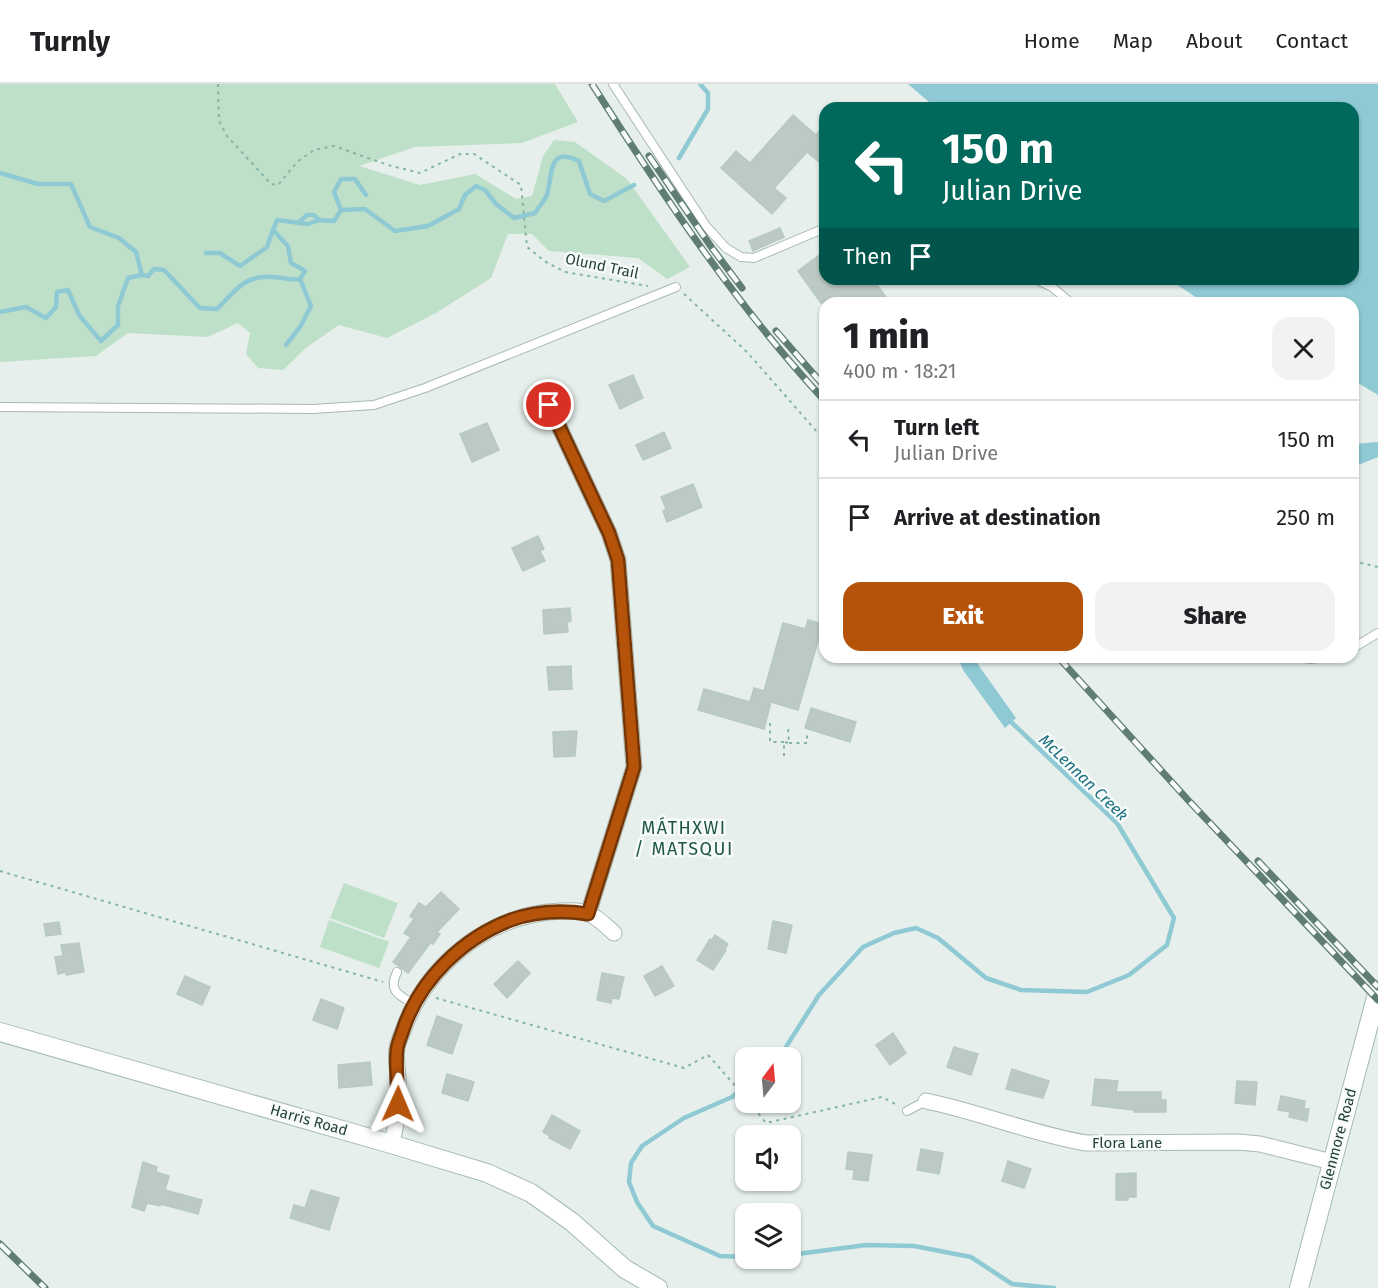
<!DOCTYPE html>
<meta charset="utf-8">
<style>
:root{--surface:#fff;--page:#f2f2f2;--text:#202124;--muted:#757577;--line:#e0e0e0;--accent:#b45309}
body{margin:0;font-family:"Fira Sans",sans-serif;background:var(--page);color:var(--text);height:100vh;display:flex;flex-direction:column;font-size:22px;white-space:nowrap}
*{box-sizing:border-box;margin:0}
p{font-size:20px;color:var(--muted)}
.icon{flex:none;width:33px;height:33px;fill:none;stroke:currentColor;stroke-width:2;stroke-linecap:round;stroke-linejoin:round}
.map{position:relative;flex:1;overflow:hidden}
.side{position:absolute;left:819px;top:213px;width:540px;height:366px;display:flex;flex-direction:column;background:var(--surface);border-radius:18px;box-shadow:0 2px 4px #0004}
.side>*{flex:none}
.top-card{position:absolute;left:819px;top:18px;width:540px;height:183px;border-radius:18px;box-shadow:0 2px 4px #0004;background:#00695c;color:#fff;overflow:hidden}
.needle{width:39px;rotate:16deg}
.controls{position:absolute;left:735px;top:963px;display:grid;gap:12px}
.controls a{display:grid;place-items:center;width:66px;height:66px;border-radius:12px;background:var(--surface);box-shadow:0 2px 4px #0004;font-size:30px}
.pin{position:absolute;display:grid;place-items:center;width:51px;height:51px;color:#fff;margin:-26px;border:3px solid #fff;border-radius:50%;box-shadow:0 2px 6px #0007}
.me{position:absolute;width:66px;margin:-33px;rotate:1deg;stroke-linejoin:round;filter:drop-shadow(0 0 4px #0008)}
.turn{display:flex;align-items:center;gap:21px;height:126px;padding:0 24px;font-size:27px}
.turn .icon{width:78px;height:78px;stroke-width:2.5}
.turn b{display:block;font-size:42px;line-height:51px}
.then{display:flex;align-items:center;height:57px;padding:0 24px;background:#0003;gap:12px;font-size:22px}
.round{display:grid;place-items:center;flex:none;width:63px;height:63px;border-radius:18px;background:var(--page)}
.summary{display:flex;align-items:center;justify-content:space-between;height:102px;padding:0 24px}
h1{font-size:36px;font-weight:800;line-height:45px}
.action{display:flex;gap:12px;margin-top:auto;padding:12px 24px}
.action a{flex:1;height:69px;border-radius:18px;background:var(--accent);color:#fff;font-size:24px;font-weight:800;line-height:69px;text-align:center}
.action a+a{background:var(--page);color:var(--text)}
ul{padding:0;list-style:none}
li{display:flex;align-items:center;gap:18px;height:78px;padding:0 24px;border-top:2px solid var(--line)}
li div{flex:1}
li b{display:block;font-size:22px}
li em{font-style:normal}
header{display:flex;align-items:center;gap:36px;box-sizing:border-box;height:84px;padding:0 30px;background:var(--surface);border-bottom:2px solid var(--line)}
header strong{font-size:28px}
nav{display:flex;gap:33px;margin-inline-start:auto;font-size:21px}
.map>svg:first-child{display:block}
.green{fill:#bfe0c8}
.water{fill:#8ec9d4}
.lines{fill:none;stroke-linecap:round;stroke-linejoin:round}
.stream{stroke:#8ec9d4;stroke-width:4.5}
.building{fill:#bbcac4;stroke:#b8c9c2;stroke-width:1.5}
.lane-casing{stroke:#a8b8b2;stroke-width:10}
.street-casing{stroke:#a8b8b2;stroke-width:17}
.secondary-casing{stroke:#a4bbb3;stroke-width:20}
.path{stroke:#86b3a5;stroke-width:2;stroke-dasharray:3 4.5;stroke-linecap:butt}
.lane{stroke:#fff;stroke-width:8}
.street{stroke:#fff;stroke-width:15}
.secondary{stroke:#fff;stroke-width:18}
.rail-casing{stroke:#5f7d75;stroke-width:7}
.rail{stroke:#f7fbf9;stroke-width:4.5;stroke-dasharray:14;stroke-linecap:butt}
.route-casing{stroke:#753606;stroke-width:15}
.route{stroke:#b45309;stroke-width:10}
.labels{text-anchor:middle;stroke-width:5;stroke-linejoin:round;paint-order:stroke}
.street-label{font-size:15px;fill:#24423a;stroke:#f7fbf9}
.water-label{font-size:16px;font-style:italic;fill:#1c6f80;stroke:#f7fbf9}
.quarter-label{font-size:18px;letter-spacing:1.5px;fill:#1f5548;stroke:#f7fbf9}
</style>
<header>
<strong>Turnly</strong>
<nav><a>Home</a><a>Map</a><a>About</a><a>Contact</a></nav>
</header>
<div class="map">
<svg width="1378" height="1204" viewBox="0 0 1378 1204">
<rect width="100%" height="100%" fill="#e6efeb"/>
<!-- green -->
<g class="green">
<path d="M0,0h555l23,38 -56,21 -107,4 -56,19 61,19 55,-11 41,25 16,-3 11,-40 11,-16 21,2 52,37 63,88 -23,12 -29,-21 -89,-7 -17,-17h-24l-17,44 -55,35 -49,25 -48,-13 -32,22 -24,23 -25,-2 -12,-14 4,-21 -12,-10 -30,14 -80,-4 -32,23 -96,6z"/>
<path d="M344,799l54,20 -14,35 -54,-20z"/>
<path d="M329,836l60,22 -10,26 -59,-21z"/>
</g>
<!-- water -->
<g class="water">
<path d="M908,0h470v311l-25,-15v-77h-148l-37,-24h185v-171h-417z"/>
<path d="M1378,358v15l-25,10v-23z"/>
<path d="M958,573h17l4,9 37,52 -11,10 -42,-58z"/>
</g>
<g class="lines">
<!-- stream -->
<g class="stream">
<path d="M679,74l29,-49v-16l-8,-9"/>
<path d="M0,89l38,11h33l19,43 29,11 17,14 6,23"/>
<path d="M341,126l-7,-18 7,-13h14l11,16"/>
<path d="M299,138l8,-7h7l5,5"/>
<path d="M206,169h14l20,13 27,-19 6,-17"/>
<path d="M0,228l26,-5 20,11 10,-11 1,-15 11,-2 11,25 22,26 17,-16v-19l10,-28 14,-3 6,1 6,-7 10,1 36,38 17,1c18,-18 27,-34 55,-32 11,0 17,4 28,2l5,-8 -14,-8 -3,-17 -15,-16 4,-10 31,4 11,-4 15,1 7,-11 24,-1 30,22 33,-5 31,-17 6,-14 11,-9 9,4 11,14 18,14 21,-5c3,-5 8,-11 11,-16 8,-19 -1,-52 33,-36l11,33 14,7 30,-16"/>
<path d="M286,261l14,-18 11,-21 -11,-27"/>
<path d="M779,974l40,-63 44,-48 31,-14 22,-5 22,10 48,40 35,12 66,2 42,-17 38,-30 7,-27 -57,-95 -108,-103"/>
<path d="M746,1001l-14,12 -48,21 -42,28 -11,17 -2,19 8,20 16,24 67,30 26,1"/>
<path d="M790,1171l76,-10 48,1 57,11 41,27 42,4"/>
</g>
</g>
<!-- building -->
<g class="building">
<path d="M793,31l23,20 9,-11v43l-18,-15 -33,36 12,10 -14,16 -51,-46 15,-17 14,12z"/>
<path d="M780,144l4,9 -31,14 -4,-10z"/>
<path d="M825,167v28h48l17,24h-69l-23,-32z"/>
<path d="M633,291l10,23 -23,11 -11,-24z"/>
<path d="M487,339l12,27 -27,12 -12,-28z"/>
<path d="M664,348l7,16 -28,12 -7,-15z"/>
<path d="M693,400l9,23 -35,15 -4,-11 3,-2 -5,-12z"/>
<path d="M538,452l6,13 -4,2 5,10 -22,10 -11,-23z"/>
<path d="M570,524l1,13 -4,1 1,10 -24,2 -1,-24z"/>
<path d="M808,536l15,4 -25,86 -27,-8 -7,27 -66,-19 6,-21 46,13 4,-14 10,3 19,-68 22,6z"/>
<path d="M571,582l1,23 -23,1 -2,-23z"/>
<path d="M811,624l45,14 -6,20 -45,-14z"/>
<path d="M577,647l-2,25 -21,1 -1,-25z"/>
<path d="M441,808l18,17 -22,23 3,2 -7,10 -2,-2 -23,31 -15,-11 18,-25 -7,-4 10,-14 -4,-3 9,-13 7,4z"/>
<path d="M773,837l19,4 -6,28 -18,-4z"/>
<path d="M59,838l2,12 -15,2 -2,-12z"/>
<path d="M715,851l13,9 -3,5 1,1 -13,20 -16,-10 13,-21 2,1z"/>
<path d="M79,859l5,29 -18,3v-3l-8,2 -3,-17 8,-1 -2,-11z"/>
<path d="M518,877l12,12 -23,25 -13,-14z"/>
<path d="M662,882l12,20 -19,10 -11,-20z"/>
<path d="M602,889l22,4 -5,22 -7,-1 -1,5 -14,-3z"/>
<path d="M185,892l25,11 -8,18 -25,-11z"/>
<path d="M321,915l23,9 -7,21 -24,-9z"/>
<path d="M437,932l25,9 -10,29 -25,-9z"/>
<path d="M893,949l13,20 -16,12 -14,-20z"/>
<path d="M954,963l24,7 -7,21 -24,-8z"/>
<path d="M370,978l2,23 -33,3 -1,-23z"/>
<path d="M1012,985l37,12 -6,17 -37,-9z"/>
<path d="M447,990l27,8 -6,19 -26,-8z"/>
<path d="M1095,995l23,2 -2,11h45v8h5v12h-32v-2l-42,-5z"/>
<path d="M1237,997l20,1 -2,23 -20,-2z"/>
<path d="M1281,1012l24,5 -1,8h5l-2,12 -18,-4 1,-5 -12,-2z"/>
<path d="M552,1031l28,16 -10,18 -21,-11 1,-2 -7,-4z"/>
<path d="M921,1065l22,4 -4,21 -22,-4z"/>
<path d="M848,1068l24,3 -4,26 -15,-2 1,-9 -8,-1z"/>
<path d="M1008,1077l23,8 -7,19 -22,-7z"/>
<path d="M143,1078l14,5 -1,5 13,4 -4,14 37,10 -4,14 -37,-10 -1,2 -13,-3 -3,8 -12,-4z"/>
<path d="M1136,1089v24h-8v3h-12v-26z"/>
<path d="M311,1106l28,8 -10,32 -39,-12 4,-13 11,3z"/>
</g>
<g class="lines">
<defs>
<g id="lane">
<path d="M613,0l93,142 20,22 15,9 13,1 71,-30"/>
<path d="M1035,195l17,8 19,16"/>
<path d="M0,323l313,2 61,-4 51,-17 251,-101"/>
<path d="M1353,564l25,-15"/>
<path d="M1299,573l11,2 15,-2"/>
<path d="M397,888c-9,19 1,23 17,32"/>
<path d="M907,1027l19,-10"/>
</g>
<g id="street">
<path d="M549,321l60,128 9,27 16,207 -46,147"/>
<path d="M926,1017c54,11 106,33 160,42l152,-1 22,2 72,18"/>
<path d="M391,1060c7,-21 8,-42 7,-64 0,-10 -3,-22 -1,-32 1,-6 4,-12 6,-17 22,-63 79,-111 145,-119 13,-1 29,-3 41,2 10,4 18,13 25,19"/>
</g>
<g id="secondary">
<path d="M0,948l391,112 96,29 44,20 41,29 53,47 33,19"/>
<path d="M1299,1204l79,-298"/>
</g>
</defs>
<!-- lane casing -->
<use href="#lane" class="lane-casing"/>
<!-- street casing -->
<use href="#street" class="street-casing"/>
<!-- secondary casing -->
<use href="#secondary" class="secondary-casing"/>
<!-- path -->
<g class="path">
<path d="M218,0l1,37 8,15 44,48 7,1 20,-24 16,-11 20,-4 54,19 32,8 40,-19h14l47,31 6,62 19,15 19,10 83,14"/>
<path d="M684,210l63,58 78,89"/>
<path d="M1353,477l25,6"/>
<path d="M770,639v19h14"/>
<path d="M789,659h18v-12"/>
<path d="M784,672v-14l5,1 -1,-16"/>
<path d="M0,787l383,111"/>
<path d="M436,914l248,70 24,-13 38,43"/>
<path d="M749,1018l17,21 116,-26 17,9"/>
</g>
<!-- lane -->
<use href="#lane" class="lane"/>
<!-- street -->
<use href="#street" class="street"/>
<!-- secondary -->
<use href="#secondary" class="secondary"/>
<defs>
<g id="rail">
<path d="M592,0c71,111 143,220 233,317"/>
<path d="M649,72l63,92 30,40"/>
<path d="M776,247l49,56"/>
<path d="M1058,573l130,143 190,200"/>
<path d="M1258,777l120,126"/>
<path d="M0,1160l45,44"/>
</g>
</defs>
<!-- rail casing -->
<use href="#rail" class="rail-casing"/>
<!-- rail -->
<use href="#rail" class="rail"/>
</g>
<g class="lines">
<defs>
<path id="route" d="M398,1020c0,-17 -3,-40 -1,-55 1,-7 5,-15 7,-22 17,-48 59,-89 107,-107 25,-9 51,-10 77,-6l46,-147 -16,-207 -9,-27 -60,-128"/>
</defs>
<!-- route casing -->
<use href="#route" class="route-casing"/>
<!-- route -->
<use href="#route" class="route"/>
</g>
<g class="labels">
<!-- street labels -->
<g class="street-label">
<text transform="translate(602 182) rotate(12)" y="5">Olund Trail</text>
<text transform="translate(309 1036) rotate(16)" y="5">Harris Road</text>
<text transform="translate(1338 1055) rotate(-75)" y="5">Glenmore Road</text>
<text x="1127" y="1064">Flora Lane</text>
</g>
<!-- water labels -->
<g class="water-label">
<text transform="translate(1084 693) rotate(44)" y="6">McLennan Creek</text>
</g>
<!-- quarter labels -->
<g class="quarter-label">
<text x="684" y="750">MÁTHXWI<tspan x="684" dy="21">/ MATSQUI</tspan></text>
</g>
</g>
</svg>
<div class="controls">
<a><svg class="needle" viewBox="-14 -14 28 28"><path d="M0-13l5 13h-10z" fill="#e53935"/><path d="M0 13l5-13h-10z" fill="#757577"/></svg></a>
<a><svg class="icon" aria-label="sound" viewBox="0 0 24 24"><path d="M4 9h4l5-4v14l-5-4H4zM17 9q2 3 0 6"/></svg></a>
<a><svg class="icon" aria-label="layers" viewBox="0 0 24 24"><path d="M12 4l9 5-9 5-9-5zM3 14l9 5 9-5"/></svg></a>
</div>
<div class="pin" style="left:549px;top:321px;background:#d93025"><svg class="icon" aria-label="arrive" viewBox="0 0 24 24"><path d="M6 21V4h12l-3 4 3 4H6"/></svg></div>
<svg class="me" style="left:398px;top:1020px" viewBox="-20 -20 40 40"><path d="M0-17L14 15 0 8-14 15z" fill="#b45309" stroke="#fff" stroke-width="4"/></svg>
<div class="top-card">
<div class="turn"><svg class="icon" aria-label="left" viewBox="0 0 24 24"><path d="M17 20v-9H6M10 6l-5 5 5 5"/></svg><div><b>150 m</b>Julian Drive</div></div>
<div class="then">Then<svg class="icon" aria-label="arrive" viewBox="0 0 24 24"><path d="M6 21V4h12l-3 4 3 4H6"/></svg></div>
</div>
<section class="side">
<div class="summary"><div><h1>1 min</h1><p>400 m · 18:21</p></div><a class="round"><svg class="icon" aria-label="close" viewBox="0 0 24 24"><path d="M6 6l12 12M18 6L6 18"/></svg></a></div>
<ul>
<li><svg class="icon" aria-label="left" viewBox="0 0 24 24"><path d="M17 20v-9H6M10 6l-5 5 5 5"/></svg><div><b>Turn left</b><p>Julian Drive</p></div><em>150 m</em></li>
<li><svg class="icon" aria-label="arrive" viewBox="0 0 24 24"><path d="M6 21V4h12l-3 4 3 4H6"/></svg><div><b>Arrive at destination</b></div><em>250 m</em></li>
</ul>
<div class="action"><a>Exit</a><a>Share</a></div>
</section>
</div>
